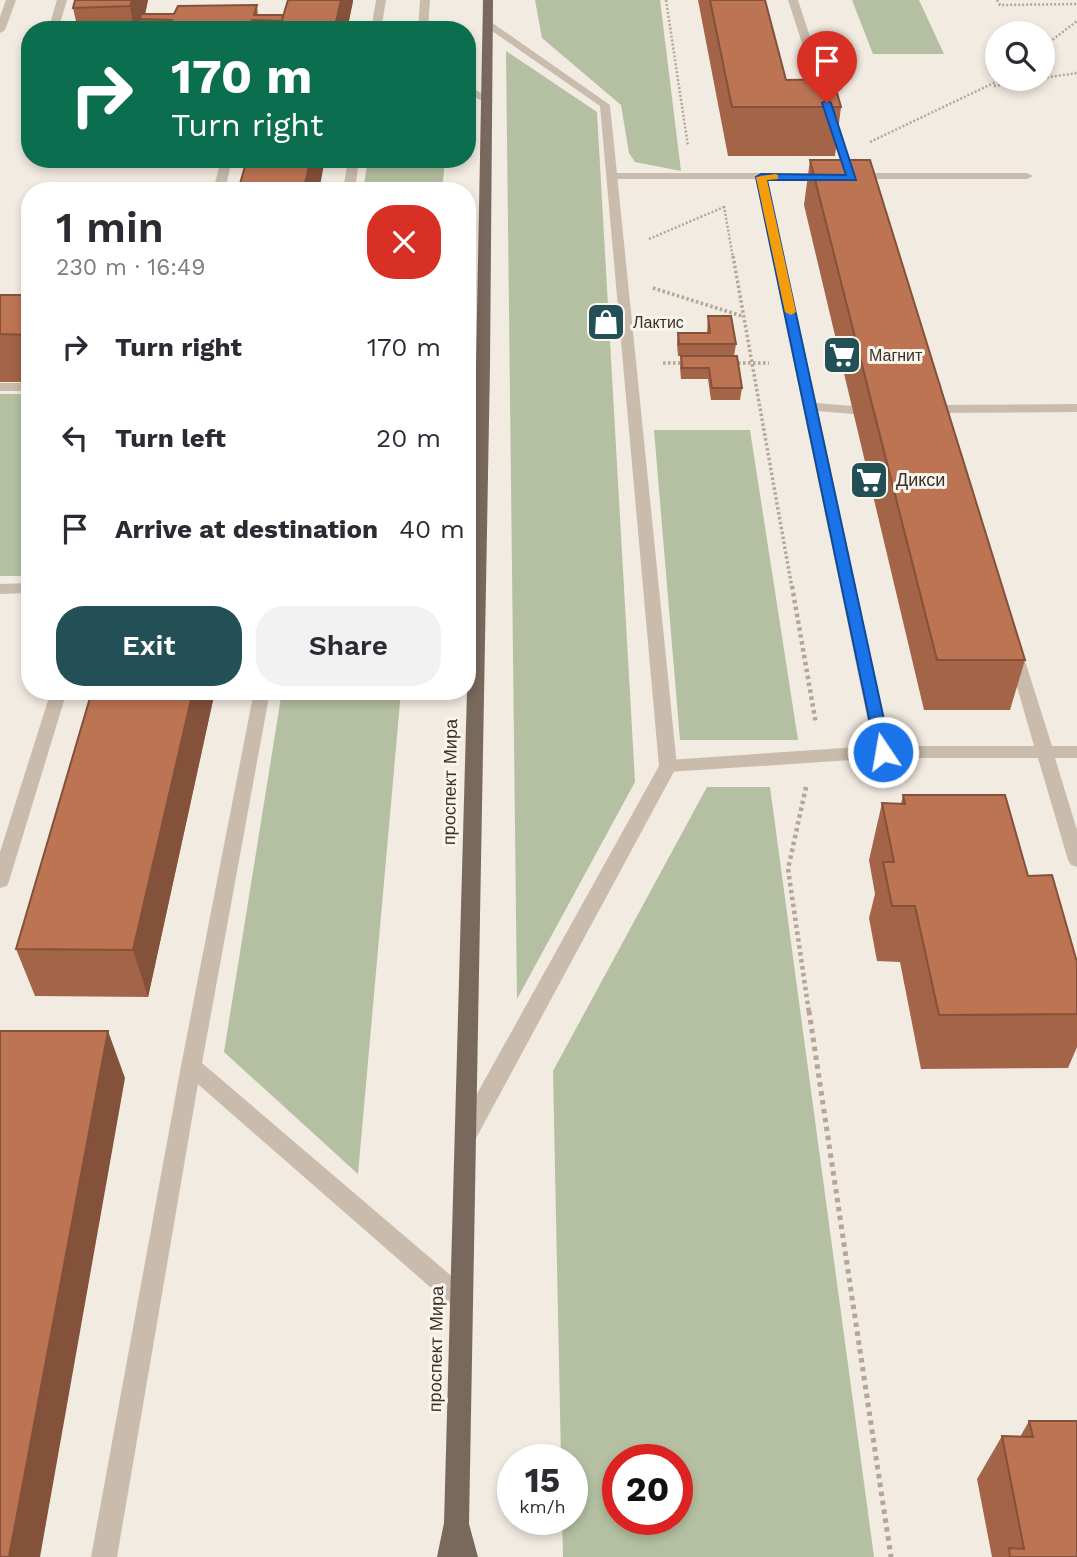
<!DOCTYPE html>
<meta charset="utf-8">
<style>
:root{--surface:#fff;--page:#f2f2f3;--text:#2b2b33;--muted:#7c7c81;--accent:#235057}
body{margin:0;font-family:"Work Sans",sans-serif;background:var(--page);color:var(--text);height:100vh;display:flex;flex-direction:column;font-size:26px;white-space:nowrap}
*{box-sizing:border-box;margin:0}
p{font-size:23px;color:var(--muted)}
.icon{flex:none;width:38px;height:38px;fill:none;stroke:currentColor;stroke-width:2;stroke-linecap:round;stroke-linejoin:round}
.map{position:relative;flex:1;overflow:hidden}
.side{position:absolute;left:21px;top:182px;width:455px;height:518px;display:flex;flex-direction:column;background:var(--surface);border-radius:28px;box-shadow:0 4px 10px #0003}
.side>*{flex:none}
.banner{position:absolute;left:21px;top:21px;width:455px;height:147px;border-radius:28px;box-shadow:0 4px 10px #0003;background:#0b6e4f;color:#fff;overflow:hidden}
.tools{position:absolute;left:985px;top:21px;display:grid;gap:14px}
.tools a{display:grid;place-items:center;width:70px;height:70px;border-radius:50%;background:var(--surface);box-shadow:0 4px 10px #0003;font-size:35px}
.speed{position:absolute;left:497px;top:1444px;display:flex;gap:14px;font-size:35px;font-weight:700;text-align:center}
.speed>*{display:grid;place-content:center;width:91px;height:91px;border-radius:50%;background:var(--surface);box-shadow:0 4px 10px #0003;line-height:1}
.speed small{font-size:18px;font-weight:400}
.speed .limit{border:10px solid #d22;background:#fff;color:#111}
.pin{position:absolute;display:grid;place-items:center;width:60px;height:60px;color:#fff;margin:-72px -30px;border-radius:50% 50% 50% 0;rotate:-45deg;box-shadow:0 0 7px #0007}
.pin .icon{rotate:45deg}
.me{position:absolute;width:77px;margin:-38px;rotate:348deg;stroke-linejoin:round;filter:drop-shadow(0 0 5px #0008)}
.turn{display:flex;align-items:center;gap:24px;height:147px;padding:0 35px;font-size:32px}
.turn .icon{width:91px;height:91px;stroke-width:2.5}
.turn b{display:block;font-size:49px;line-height:60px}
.round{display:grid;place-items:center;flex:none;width:74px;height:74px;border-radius:28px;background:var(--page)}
.overview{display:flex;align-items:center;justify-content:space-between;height:119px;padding:0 35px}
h1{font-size:42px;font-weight:600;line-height:52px}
.primary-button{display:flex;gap:14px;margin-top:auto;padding:14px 35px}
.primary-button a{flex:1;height:80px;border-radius:28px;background:var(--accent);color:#fff;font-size:28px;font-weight:600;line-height:80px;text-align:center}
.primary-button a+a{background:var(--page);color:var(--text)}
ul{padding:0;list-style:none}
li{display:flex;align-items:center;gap:21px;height:91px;padding:0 35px}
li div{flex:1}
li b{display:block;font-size:26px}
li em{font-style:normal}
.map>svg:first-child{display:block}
.green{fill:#b4c0a1;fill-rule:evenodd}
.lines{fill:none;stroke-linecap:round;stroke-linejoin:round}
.path-far3{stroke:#b5a697;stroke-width:2.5;stroke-dasharray:2 2;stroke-linecap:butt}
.path-far2{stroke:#b5a697;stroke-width:3.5;stroke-dasharray:2.5 2.5;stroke-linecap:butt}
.path-far1{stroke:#b5a697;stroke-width:4.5;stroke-dasharray:3.5 3.5;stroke-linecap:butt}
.path{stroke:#b5a697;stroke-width:5;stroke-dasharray:4.5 4.5;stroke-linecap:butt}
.lane{fill:#c9bcad;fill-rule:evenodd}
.street{fill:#c9bcad;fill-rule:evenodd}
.primary{fill:#79695d;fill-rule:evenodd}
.wall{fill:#a36447}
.shaded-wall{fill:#84513a}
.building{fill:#bd7453;stroke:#84513a;stroke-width:2}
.route{fill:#1a73e8;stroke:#114b97;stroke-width:2}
.slow{fill:#f59e0b}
.labels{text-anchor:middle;stroke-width:6;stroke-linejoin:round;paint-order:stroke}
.far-poi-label{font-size:16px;fill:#38302b;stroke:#f9f5ed;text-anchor:start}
.poi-label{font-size:18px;fill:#38302b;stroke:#f9f5ed;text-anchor:start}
.street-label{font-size:18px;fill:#38302b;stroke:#f9f5ed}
</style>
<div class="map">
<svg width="1077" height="1557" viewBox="0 0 1077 1557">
<rect width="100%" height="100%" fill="#f2ebe1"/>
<!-- green -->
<g class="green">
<path d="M535,0h125l21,171 -46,-9 -6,-9 -8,-48 -79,-67z"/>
<path d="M852,0h67l25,54h-71z"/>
<path d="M506,51l91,61 38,670 -118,217z"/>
<path d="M368,159h77l-3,32h-79z"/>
<rect x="0" y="394" width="30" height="182"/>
<path d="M654,430h96l48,310h-118z"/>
<path d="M282,691h119l-43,483 -134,-122z"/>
<path d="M707,787h63l104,770h-311l-1,-38h10v-59l-11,-1 -8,-388zM618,1460h59v59h-59z"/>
</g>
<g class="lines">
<!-- path-far3 -->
<g class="path-far3">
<path d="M666,0l22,146"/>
<path d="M997,0l3,5 77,-1"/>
<path d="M1043,47l34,-26"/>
<path d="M1043,78l34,-5"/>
<path d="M994,86l45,-7"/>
<path d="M870,142l132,-63"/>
<path d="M724,206l9,52"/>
<path d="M649,239l75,-32"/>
</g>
<!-- path-far2 -->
<g class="path-far2">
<path d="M733,256l59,332"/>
<path d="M653,288l89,28"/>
<path d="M663,363h22"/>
<path d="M733,363h36"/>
</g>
<!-- path-far1 -->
<g class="path-far1">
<path d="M792,586l24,138"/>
<path d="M806,787l-18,82 21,144"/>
</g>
<!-- path -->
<path class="path" d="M809,1011l82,546"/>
<!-- lane -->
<g class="lane">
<path d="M6,0h10l-11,30 -5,3v-16z"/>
<path d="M57,0h10l-9,30h-10z"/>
<path d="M420,0h10l-2,30h-10z"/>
<path d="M788,0h10l50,154 9,19h170l6,3 -6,3h-167v5l-4,1 -7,-6h-82l49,224 37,3 7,4 -7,4 -35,-3 72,335h144l-27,-94 8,-5 6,1 31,98h25v12h-22l22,72v37l-6,-2 -3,-5 -30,-102h-155l-215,14 -9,-6 9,-6 205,-14 -117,-567h-142l-6,-3 6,-3h232l-8,-19z"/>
<path d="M467,86l25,12 1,2 -9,2 -17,-9z"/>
<path d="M221,159h11l-7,32h-12z"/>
<rect x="0" y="383" width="30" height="8"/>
<path d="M1077,404v8l-154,1 -7,-4 7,-4z"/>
<path d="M30,583v10l-30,1v-10z"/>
<path d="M51,691h16l-58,190 -2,5 -7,2v-36z"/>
<path d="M191,1057l7,3 3,6 -84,491h-26l90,-491 3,-6z"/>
</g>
<!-- street -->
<g class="street">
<path d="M376,0h10l-5,30h-10z"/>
<path d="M485,22h6l119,83 67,661 -203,376 -8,2 -8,-2 -3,-7 3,-7 201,-362 -59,-660 -115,-80z"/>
<path d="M348,159h11l-4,32h-12z"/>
<path d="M254,691h16l-68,372 267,228 3,8 -3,8 -8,3 -8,-3 -269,-235 -3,-6z"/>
</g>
<!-- primary -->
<path class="primary" d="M483,0h10l-3,365 -21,1159 9,33h-41l7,-34 32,-1158z"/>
</g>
<!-- wall -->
<g class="wall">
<path d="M148,0l-3,14h29l83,-9 1,10h25l5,-15h65v2l-6,28h-269l-5,-22z"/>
<path d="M698,0h67l21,80 55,27 -6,49h-107z"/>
<path d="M810,160l215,500 -15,50h-86l-120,-505z"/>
<rect x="0" y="295" width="30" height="87"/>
<path d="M708,316l28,28 -2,12h-56l-1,-12 1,-11h29z"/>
<path d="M681,356h56l5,32 -2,12h-29l-3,-21h-27l-1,-11z"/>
<path d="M92,691h123l-67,306 -113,-1 -19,-47z"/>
<path d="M903,795l125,81 49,86v85l-9,21 -147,1 -21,-107 -23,-1 -8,-43 6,-24 -6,-34 13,-57 19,1z"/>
<path d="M1029,1421l48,136h-85l-15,-78 25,-43 18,1z"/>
</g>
<!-- shaded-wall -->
<g class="shaded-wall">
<path d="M132,0h16l-4,19h-4l1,11h-7l-4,-24z"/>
<path d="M341,0h12l-6,30h-13z"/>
<path d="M311,159h14l-6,32h-16z"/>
<path d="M193,691h22l-67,306 -15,-47z"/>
<path d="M108,1031l17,47 -85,479h-31z"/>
</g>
<!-- building -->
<g class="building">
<path d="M75,0h57l-2,6 -57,2z"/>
<path d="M288,0h53l-7,30h-55z"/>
<path d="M710,0h55l21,80 47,-1 8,28h-109z"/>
<path d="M257,5l-3,10h29l-1,6 -30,-1 -3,10h-81l4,-10 -32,-1 1,-5h33l4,-8z"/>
<path d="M247,159h64l-8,32h-65z"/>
<path d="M810,160h60l155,500h-88z"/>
<path d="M0,295h30v40l-30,-1z"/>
<path d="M708,316h23l5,28h-57l-1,-11h32z"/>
<path d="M681,356h56l5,32h-30l-3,-20h-27z"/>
<path d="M92,691h101l-60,259 -117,-1z"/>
<path d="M903,795h102l23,81 24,-1 25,87v52l-138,1 -24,-109h-23l-9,-44h11l-12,-59 23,1z"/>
<path d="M0,1031h108l-99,526h-9z"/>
<path d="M1029,1421h48v136h-67l-1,-9 15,1 -22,-113 31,1z"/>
</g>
<!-- route -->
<path class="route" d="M827,100l4,3 25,77h-89l124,572 -8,5 -7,-5 -120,-575 5,-3 85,1 -24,-72z"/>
<!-- slow -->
<path class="slow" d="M775,174l3,1v4l-11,1 29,132 -5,3 -6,-3 -29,-135z"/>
<!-- icons -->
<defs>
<symbol id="shop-square" viewBox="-11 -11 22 22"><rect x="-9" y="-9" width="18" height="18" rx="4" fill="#235057" stroke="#f9f5ed"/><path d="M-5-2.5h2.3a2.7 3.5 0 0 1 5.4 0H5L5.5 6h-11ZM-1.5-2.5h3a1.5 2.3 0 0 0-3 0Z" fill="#fff"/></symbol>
<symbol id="supermarket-square" viewBox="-11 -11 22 22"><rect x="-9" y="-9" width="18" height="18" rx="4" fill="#235057" stroke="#f9f5ed"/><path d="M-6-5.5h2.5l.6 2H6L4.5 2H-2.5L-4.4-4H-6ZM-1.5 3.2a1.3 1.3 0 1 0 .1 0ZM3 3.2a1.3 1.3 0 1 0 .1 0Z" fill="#fff"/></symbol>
</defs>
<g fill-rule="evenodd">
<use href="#shop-square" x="584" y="300" width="44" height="44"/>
<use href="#supermarket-square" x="820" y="333" width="44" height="44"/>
<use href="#supermarket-square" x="847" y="458" width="44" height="44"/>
</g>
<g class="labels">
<!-- far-poi labels -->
<g class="far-poi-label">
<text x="633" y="328">Лактис</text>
<text x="869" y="361">Магнит</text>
</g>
<!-- poi labels -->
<g class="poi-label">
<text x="896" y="486">Дикси</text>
</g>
<!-- street labels -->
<g class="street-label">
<text transform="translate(450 782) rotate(-89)" y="6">проспект Мира</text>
<text transform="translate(436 1349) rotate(-89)" y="6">проспект Мира</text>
</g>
</g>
</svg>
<div class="tools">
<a><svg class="icon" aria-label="search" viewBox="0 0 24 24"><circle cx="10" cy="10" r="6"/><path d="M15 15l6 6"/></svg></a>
</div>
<div class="speed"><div>15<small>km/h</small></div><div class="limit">20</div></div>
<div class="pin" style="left:827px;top:103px;background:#d93025"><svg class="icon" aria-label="arrive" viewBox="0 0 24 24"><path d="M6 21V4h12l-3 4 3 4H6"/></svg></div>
<svg class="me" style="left:883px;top:752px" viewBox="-20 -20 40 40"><circle r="17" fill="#1a73e8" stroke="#fff" stroke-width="3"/><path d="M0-11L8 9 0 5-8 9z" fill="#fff"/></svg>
<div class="banner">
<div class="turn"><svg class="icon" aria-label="right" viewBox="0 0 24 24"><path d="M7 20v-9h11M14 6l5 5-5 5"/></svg><div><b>170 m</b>Turn right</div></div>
</div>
<section class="side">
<div class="overview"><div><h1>1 min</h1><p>230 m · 16:49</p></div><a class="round" style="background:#d93025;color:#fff"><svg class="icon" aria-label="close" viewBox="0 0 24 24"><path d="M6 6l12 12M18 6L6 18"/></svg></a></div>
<ul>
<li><svg class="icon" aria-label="right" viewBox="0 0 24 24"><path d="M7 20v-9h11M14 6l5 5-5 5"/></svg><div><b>Turn right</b></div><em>170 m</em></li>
<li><svg class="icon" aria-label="left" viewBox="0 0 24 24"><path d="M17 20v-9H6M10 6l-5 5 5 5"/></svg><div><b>Turn left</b></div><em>20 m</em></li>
<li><svg class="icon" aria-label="arrive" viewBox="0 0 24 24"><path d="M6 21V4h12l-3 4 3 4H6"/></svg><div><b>Arrive at destination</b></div><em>40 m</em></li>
</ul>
<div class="primary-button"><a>Exit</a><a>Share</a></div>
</section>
</div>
